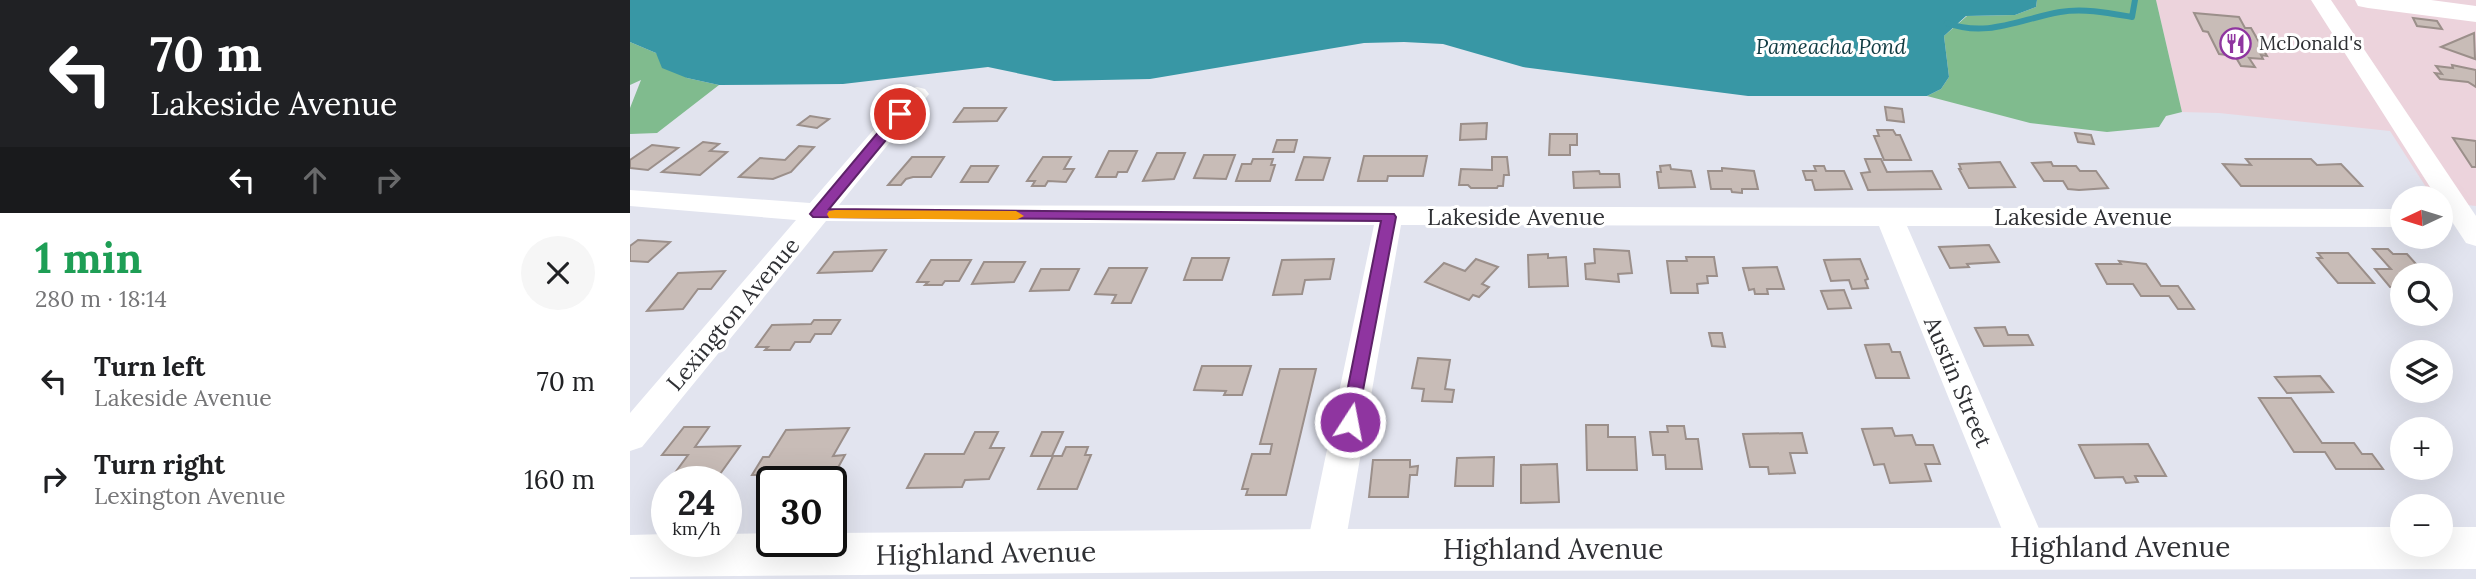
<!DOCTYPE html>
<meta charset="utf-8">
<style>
:root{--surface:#fff;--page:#f6f6f6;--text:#202124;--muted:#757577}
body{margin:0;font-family:Lora,serif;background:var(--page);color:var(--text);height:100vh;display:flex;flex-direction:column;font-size:26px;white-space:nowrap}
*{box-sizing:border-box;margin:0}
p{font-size:23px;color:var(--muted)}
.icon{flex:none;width:38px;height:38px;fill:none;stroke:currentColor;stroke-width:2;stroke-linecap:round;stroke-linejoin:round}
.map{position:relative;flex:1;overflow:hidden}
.side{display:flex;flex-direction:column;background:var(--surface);width:630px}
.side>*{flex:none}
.hud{background:#202124;color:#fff;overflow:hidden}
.needle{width:46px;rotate:266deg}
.buttons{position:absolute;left:1760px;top:186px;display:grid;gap:14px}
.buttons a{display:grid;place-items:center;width:63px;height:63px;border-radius:50%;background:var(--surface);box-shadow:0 7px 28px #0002;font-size:35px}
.speed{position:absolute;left:21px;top:466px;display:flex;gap:14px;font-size:35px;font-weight:700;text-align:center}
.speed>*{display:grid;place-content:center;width:91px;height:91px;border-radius:50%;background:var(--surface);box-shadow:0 7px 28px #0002;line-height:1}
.speed small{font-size:18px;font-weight:400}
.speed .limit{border:4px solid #111;border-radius:10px;background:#fff;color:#111}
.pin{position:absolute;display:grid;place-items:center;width:60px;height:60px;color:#fff;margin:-30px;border:4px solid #fff;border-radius:50%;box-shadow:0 2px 7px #0007}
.me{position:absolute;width:77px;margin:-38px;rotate:11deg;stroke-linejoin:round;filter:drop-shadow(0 0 5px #0008)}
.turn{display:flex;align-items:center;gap:24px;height:147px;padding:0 35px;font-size:32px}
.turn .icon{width:91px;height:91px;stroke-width:2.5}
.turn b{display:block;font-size:49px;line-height:60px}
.lanes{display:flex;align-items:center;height:66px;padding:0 35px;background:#0003;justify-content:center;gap:35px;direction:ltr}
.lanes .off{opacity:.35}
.round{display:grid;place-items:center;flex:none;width:74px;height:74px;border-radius:37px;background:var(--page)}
.headline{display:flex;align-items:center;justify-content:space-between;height:119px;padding:0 35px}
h1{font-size:42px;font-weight:800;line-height:52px;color:#1e9e55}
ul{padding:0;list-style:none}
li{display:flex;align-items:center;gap:21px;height:98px;padding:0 35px}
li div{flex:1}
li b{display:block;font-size:26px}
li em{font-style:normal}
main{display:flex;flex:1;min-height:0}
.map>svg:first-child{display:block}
.commercial{fill:#ecd3dc}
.forest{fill:#80bb8e}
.water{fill:#3897a5}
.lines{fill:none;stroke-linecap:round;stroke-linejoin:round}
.stream{stroke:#3897a5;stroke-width:6}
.building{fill:#c8bcb7;stroke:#9b8f8a;stroke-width:2}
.street{fill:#fff;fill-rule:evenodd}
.secondary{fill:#fff;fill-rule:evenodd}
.primary{fill:#fff;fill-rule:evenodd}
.route{fill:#8f35a0;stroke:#5d2268;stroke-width:2}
.slow{fill:#f59e0b}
.labels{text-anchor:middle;stroke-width:6;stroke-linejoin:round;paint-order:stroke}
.far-poi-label{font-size:19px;fill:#2f3034;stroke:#fff;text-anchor:start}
.far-water-label{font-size:21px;font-style:italic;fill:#103b42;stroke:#fff}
.street-label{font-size:23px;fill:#2f3034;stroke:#fff}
.near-street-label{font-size:28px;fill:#2f3034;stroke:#fff}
</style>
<main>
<section class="side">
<div class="hud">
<div class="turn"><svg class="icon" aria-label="left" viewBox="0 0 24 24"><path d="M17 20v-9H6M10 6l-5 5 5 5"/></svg><div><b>70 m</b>Lakeside Avenue</div></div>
<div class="lanes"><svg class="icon" aria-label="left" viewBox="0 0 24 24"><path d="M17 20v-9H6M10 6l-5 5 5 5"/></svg><svg class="icon off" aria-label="ahead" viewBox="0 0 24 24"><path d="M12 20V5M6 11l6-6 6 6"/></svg><svg class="icon off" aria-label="right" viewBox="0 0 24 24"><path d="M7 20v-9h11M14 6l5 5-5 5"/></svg></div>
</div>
<div class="headline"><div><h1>1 min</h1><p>280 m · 18:14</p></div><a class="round"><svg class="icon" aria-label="close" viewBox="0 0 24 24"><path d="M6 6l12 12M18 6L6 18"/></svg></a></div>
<ul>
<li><svg class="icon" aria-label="left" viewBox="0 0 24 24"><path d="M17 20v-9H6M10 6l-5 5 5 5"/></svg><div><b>Turn left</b><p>Lakeside Avenue</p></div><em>70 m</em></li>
<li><svg class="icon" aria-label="right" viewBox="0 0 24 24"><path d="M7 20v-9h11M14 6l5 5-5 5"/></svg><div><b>Turn right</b><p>Lexington Avenue</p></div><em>160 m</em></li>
</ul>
</section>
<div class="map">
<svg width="1846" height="579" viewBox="0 0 1846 579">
<rect width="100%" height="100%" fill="#e2e4ef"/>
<!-- commercial -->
<path class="commercial" d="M1526,0h320v206l-35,-4v-4h-8l-43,-67 -171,-18 -37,-1z"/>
<!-- forest -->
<g class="forest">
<path d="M1407,0h119l26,112 -16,4 -7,11 -52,5 -77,-9 -103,-27 14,-7 8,-12 -5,-41 23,-20 48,-1 21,-8z"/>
<path d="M0,42l26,11 31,25 32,7 -62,48 -27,1v-26l11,-28 -11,5z"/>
</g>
<!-- water -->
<path class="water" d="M0,0h1407l-1,7 -21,8 -49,1 -22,20 5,41 -8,12 -14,7h-179l-225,-29 -80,-23 -39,-2 -40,1 -214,36 -96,2 -66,-14 -145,17 -124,1 -32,-7 -25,-10 -6,-15 -26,-11z"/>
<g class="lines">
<!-- stream -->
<path class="stream" d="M1317,23c40,15 73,-4 113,-11 24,-4 49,1 72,5l3,-17"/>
</g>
<!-- building -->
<g class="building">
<path d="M1564,13l45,4 6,11h6l16,28 -6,-1 2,4 -14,-1 6,9 -14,-1 -6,-10 -16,-2 -11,-22 -5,-1z"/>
<path d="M1783,18l24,3 5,8 -25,-3z"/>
<path d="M1844,33l1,26 -34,-12z"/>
<path d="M1822,65l24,5v17l-8,-5 -28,-3 -5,-6 7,1 -6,-8 17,2z"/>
<path d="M1255,107l17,2 2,13 -17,-2z"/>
<path d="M334,108h42l-9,13 -43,1z"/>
<path d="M180,116l19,3 -12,9 -19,-3z"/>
<path d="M857,123l-1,16 -26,1 1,-16z"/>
<path d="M1247,130h16l3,5h4l11,25h-27l-10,-24h5z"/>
<path d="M1445,133l16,2 3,9 -16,-2z"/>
<path d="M920,134h27v11h-7v10h-21z"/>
<path d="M1823,138l23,3v26h-4z"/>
<path d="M647,140h20l-3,12h-21z"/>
<path d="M73,142l16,2 -9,7 17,1 -27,23 -38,-3z"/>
<path d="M22,145l26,3 -30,22 -18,-2v-8z"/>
<path d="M169,146l15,1 -23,25 -18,7 -34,-2 21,-19 25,2z"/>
<path d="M479,151h28l-10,21h-9l-2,5h-20z"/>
<path d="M527,153h28l-11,26 -31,2z"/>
<path d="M574,155h31l-9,24 -32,-1z"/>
<path d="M734,156h63l-4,20h-35l-1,5h-29z"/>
<path d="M282,157h32l-13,20h-18l-7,2 -5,6h-13z"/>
<path d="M413,157h28l-7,12h10l-8,13 -18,-1 -3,5h-13l3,-5h-8z"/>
<path d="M674,157l26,1 -7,22h-27z"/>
<path d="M862,157h15l2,18h-5l-1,11h-5l-1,2h-26l-3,-3h-9l2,-16 31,1z"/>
<path d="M623,159h20l-2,6h4l-5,16h-34l6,-17h9z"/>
<path d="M1235,159h16l6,13 45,-1 9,18 -73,1 -7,-17 9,-1z"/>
<path d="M1616,159h65l6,6 24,-1 21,22h-121l-18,-22 28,1z"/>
<path d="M1370,162l15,25 -46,1 -10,-19h2l-2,-5z"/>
<path d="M1421,162l2,4h23l4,5h16l12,17 -29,2 -11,-1 -5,-8h-19l-12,-18z"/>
<path d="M1040,165l1,4 20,2 4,16 -36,1 -2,-16h4l-1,-6z"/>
<path d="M341,166h27l-10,16h-27z"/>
<path d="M1184,166h10l2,5h18l8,18 -37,1 -3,-10h-6l-3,-9h13z"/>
<path d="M1092,168l32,3 4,18h-16v4l-10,-1 -1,-3h-20l-3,-18h14z"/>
<path d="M969,171l1,3h19l1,13 -46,1 -1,-16z"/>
<path d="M8,240l32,2 -22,20 -18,-1v-15z"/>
<path d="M1359,245l10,17 -32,2 2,3 -19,1 -11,-21z"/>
<path d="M964,249l35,2 3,22 -14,1 1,8 -33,-3 -1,-15 10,-1z"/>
<path d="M1743,249h15l5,5h14l19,21h-23v12h-13l-15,-18h16z"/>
<path d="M256,250l-14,21 -54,2 16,-21z"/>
<path d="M1688,253h30l26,30h-36l-21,-25h5z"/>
<path d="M918,254v4l18,-1 2,29 -39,1 -1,-32z"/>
<path d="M1056,257h28l3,19h-10l1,7 -11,1 1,9h-27l-4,-32h20z"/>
<path d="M562,258h37l-7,22h-38z"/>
<path d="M704,259l-4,20 -25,1 -3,14 -29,1 9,-35z"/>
<path d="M846,259l22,8 -16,17 7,3 -10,10 -6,-2 -4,5 -44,-18 19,-19 21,8z"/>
<path d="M1230,259l8,20 -3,1 3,8 -16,1 -3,-9 -18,1 -7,-21z"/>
<path d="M301,260h40l-12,21h-14l-3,4h-17l3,-3h-11z"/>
<path d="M1489,261l27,3 15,22h17l16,23h-16l-9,-13h-28l-8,-12h-26l-11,-20h25z"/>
<path d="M354,262h41l-11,20 -42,2z"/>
<path d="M1147,267l7,22h-17l1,5h-13l-1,-5 -5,1 -6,-22z"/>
<path d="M479,268h38l-16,35h-19l4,-8 -21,-1z"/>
<path d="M411,269h38l-10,21 -39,1z"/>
<path d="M95,271l-14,18h-13l-15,20 -36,2 31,-38z"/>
<path d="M1214,290l7,18 -23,1 -7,-18z"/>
<path d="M184,320h26l-9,14h-16l-5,8h-15l-5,8h-25l3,-3h-12l16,-22 39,-1z"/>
<path d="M1375,327l3,8h20l5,10 -49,1 -9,-18z"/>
<path d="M1079,333h13l3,14 -13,-1z"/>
<path d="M1259,344l3,8h8l9,26h-33l-11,-33z"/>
<path d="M788,358l32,2 -5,29 9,1 -2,12 -30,-1 2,-12 -12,-1z"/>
<path d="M572,366h49l-9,29h-18l2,-4 -32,-1z"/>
<path d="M650,369h36l-30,126h-40l2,-6h-6l10,-35h18l2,-10h-12z"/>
<path d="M1690,376l13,16 -46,1 -12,-16z"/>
<path d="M1629,398h32l31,45h32l8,11h10l11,15h-47l-11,-17h-31z"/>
<path d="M956,425h22v12h27l2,33h-50z"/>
<path d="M1037,426h17l2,13h12l4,30h-36l-1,-14h-12l-3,-23h18z"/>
<path d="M54,427h25l-14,20 45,-1 -25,35h-46l19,-26h-26z"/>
<path d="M219,428l-16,28 12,-1 -10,18 -83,2 11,-18h6l17,-27z"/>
<path d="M1262,428l3,8 17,-1 4,10h17l7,19h-15l6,17 -41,2 -6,-19 -10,1 -12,-36z"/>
<path d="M345,432h23l-8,16h14l-15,31 -24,1 -3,7 -55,1 18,-34h39z"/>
<path d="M412,432h21l-11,24h10l4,-9h22l-3,8h6l-14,34h-39l15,-33h-22z"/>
<path d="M1172,433l5,20h-17l5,20 -26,1 -1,-7h-18l-7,-33z"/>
<path d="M1518,444l18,32h-31l3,6 -12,1 -3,-6 -28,1 -16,-33z"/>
<path d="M864,457l-1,29h-38l2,-28z"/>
<path d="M743,460h37v7l8,-1 -1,9h-7l-2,22h-39z"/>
<path d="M927,464l2,38 -38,1v-38z"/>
</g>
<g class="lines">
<!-- street -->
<g class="street">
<path d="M1681,0h20l145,216v30l-10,-3 -25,-38v-7h-4z"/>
<path d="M287,87l8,2 4,5 -90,111 1564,4v18l-496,-1 140,321 -6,12 -13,4 -13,-4 -6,-12 -130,-321 -478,-1 -57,325 -6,12 -13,4 -13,-4 -6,-12 68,-325 -548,-4 -184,226 -12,4v-38l166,-193 -166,-14v-16l180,13 99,-114z"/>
</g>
<!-- secondary -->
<path class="secondary" d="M1773,527v17h38v-17h35v42l-1151,2 -695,6v-42l37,-1v7h59v-7l46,-1v8h59v-8l494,-4z"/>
<!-- primary -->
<path class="primary" d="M1725,0h76l45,6v16l-108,-14 -10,-2z"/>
</g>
<!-- route -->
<path class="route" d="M270,110l7,4 -2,3 -76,92 565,5 2,3 -40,210h-13l-2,-5 40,-201 -568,-4 -3,-3 3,-4 83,-99z"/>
<!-- slow -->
<path class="slow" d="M205,210l181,1 8,5 -8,4 -187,-2 -2,-4 2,-3z"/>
<!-- icons -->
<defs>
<symbol id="restaurant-ring" viewBox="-11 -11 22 22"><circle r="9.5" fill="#fff" stroke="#8f35a0" stroke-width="1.5"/><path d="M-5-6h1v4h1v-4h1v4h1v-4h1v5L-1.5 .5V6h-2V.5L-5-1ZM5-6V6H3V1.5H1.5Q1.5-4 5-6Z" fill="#8f35a0"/></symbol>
</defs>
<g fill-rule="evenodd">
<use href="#restaurant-ring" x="1588" y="26" width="35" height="35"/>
</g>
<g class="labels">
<!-- far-poi labels -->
<g class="far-poi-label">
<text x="1629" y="50">McDonald's</text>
</g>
<!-- far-water labels -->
<g class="far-water-label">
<text x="1201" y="54">Pameacha Pond</text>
</g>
<!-- street labels -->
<g class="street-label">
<text x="886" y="225">Lakeside Avenue</text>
<text x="1453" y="225">Lakeside Avenue</text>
<text transform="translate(103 314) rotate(-50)" y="8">Lexington Avenue</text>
<text transform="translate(1328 382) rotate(67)" y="8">Austin Street</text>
</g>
<!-- near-street labels -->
<g class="near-street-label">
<text x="1490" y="557">Highland Avenue</text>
<text x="923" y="559">Highland Avenue</text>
<text transform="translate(356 553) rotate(-1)" y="10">Highland Avenue</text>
</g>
</g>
</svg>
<div class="buttons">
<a><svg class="needle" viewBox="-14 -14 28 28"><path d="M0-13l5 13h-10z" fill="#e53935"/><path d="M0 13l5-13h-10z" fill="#757577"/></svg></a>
<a><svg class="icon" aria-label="search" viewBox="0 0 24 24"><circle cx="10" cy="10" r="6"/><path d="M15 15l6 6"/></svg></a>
<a><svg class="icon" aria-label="layers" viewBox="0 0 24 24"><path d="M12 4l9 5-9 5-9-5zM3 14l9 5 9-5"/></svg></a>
<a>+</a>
<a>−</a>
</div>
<div class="speed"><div>24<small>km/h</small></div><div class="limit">30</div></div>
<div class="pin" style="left:270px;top:114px;background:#d93025"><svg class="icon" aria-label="arrive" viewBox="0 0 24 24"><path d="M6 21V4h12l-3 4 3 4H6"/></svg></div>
<svg class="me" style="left:720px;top:422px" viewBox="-20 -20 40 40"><circle r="17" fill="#8f35a0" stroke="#fff" stroke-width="3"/><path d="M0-11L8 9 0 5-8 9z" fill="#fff"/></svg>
</div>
</main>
